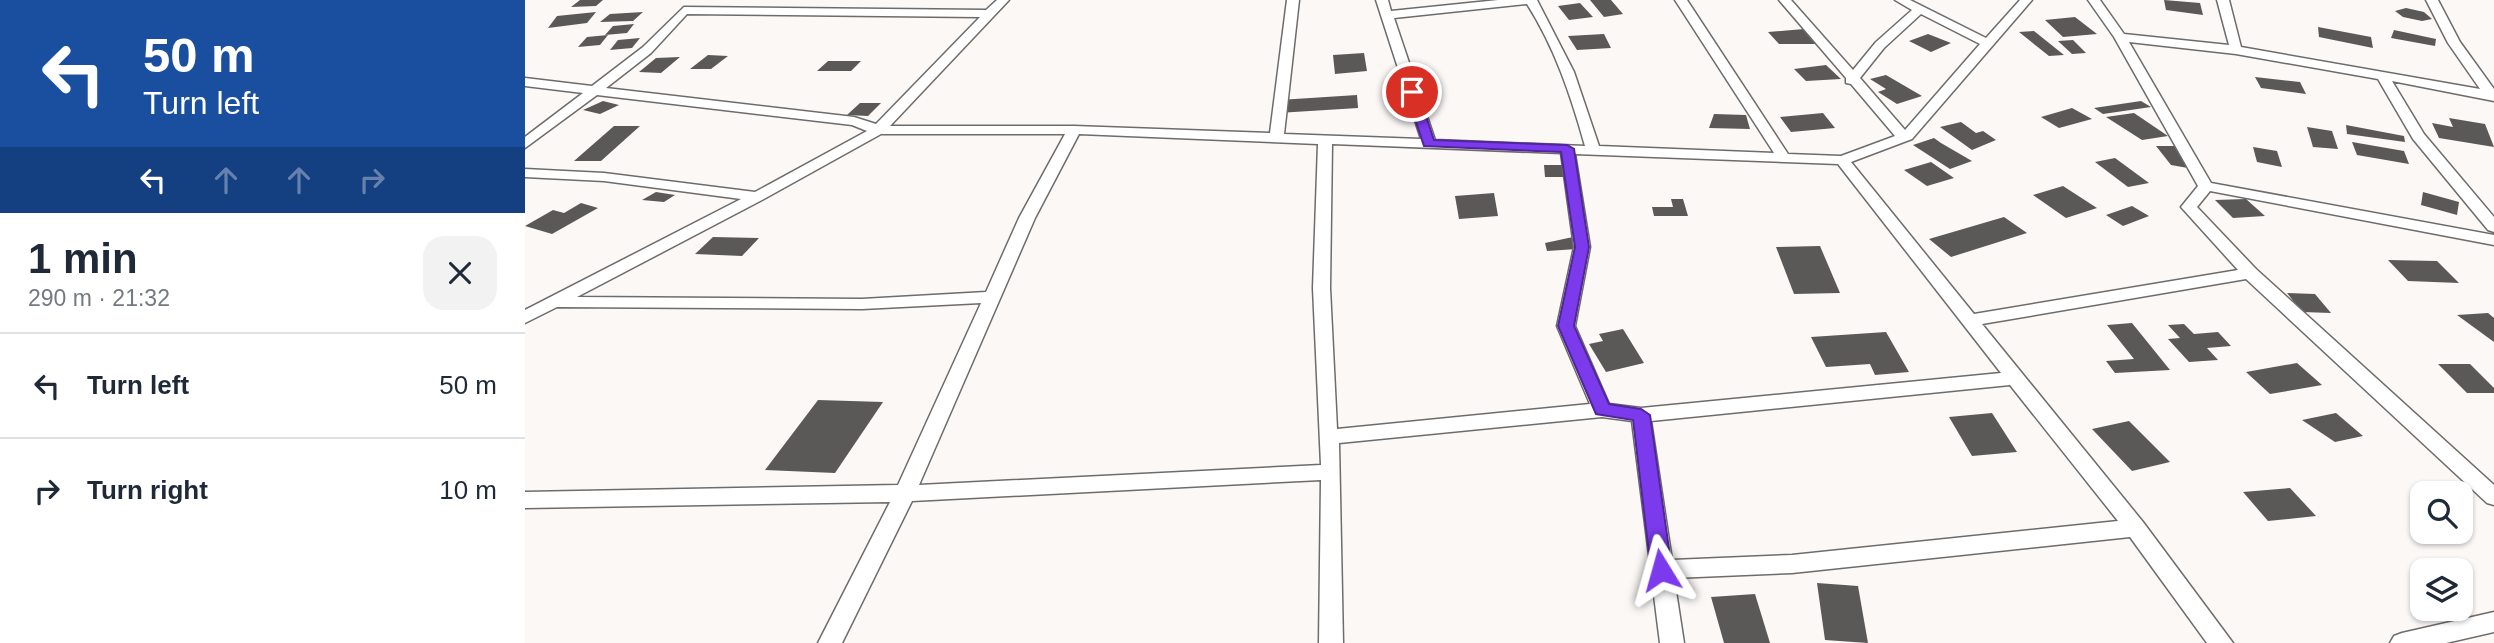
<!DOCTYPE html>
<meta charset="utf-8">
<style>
:root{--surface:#fff;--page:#f2f2f3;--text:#1f2937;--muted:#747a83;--line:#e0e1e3}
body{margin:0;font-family:Helvetica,sans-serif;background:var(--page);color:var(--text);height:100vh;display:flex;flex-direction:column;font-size:26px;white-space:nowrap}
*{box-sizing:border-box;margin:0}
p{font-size:23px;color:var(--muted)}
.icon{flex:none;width:38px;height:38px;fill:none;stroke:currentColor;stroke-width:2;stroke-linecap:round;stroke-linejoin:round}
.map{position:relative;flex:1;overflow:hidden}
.sheet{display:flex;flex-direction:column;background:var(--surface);width:525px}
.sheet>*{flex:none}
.banner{background:#1a4fa0;color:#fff;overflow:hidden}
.buttons{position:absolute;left:1885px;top:481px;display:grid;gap:14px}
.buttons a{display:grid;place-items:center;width:63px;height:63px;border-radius:14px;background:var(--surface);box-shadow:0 2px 5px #0004;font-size:35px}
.pin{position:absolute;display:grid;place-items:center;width:60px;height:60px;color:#fff;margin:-30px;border:4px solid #fff;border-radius:50%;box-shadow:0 2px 7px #0007}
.me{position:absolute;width:77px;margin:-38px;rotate:352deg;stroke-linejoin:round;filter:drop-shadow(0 0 5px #0008)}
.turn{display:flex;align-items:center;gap:24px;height:147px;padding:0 28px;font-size:32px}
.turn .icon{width:91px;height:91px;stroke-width:2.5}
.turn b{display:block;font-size:49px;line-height:60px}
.lanes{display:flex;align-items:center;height:66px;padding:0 28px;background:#0003;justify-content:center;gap:35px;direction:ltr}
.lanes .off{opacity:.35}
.round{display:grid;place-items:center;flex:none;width:74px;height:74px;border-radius:21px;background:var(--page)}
.overview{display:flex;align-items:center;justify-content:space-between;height:119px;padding:0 28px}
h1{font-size:42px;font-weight:800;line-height:52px}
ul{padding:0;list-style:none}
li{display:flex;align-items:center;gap:21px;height:105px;padding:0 28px;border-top:2px solid var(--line)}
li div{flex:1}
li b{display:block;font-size:26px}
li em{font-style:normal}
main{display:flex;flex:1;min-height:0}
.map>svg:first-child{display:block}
.building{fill:#5b5957}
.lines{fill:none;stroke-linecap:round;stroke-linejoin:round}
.street-casing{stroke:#6e6c6a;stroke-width:3}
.street{fill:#fff;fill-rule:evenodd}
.route{fill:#7c3aed;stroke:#51269a;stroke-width:2}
</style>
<main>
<section class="sheet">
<div class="banner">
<div class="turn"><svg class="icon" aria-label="left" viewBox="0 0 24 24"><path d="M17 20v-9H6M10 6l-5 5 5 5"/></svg><div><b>50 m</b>Turn left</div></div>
<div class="lanes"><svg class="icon" aria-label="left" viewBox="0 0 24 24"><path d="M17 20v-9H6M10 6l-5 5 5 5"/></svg><svg class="icon off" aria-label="ahead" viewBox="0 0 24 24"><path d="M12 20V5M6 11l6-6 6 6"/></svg><svg class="icon off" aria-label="ahead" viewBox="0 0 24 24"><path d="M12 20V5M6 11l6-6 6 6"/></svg><svg class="icon off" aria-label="right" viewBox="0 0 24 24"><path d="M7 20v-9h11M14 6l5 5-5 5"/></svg></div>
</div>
<div class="overview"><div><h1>1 min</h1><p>290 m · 21:32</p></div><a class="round"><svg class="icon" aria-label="close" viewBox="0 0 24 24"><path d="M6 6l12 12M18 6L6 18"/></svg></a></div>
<ul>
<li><svg class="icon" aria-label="left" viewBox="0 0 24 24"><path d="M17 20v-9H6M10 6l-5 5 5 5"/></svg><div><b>Turn left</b></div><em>50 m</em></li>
<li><svg class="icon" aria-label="right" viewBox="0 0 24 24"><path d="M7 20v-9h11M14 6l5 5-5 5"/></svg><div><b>Turn right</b></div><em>10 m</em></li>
</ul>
</section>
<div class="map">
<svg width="1969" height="643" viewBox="0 0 1969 643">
<rect width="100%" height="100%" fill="#fbf8f6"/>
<!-- building -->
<g class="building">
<path d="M55,0h23l-7,6 -25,1z"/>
<path d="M1065,0h21l12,14 -19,3z"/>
<path d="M1639,0l36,3 3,12 -37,-5z"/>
<path d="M1055,3l13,14 -24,3 -11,-14z"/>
<path d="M1881,8l18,4 8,7 -10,2 -19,-4 -8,-6z"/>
<path d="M71,12l-9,11 -39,5 9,-12z"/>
<path d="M118,12l-10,9 -33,1 10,-8z"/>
<path d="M1550,17l22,17 -34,3 -18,-17z"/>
<path d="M109,24l-7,9 -22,2 8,-9z"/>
<path d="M1793,27l53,10 2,11 -54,-11z"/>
<path d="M1279,29l14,15h-39l-11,-12z"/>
<path d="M1869,30l42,9 -1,7 -44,-8z"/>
<path d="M1509,31l30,24 -15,1 -30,-24z"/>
<path d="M1079,34l7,14 -34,2 -9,-14z"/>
<path d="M1403,34l23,9 -20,9 -22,-11z"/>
<path d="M83,35l-8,10 -22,2 9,-10z"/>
<path d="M115,38l-8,10 -22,2 8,-10z"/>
<path d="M1548,40l13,13 -14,1 -14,-13z"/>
<path d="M839,53l3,18 -32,3 -2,-19z"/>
<path d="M183,55l20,1 -17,13h-21z"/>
<path d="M155,57l-19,16 -22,-1 17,-14z"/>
<path d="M303,61h33l-10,10h-34z"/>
<path d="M1301,65l15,14 -35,2 -12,-12z"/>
<path d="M1361,75l36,21 -25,8 -19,-12 8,-3 -16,-10z"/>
<path d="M1730,77l45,5 6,12 -45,-6z"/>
<path d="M832,95l1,13 -80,5 1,-13z"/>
<path d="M78,101l16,4 -19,9 -17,-4z"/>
<path d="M1616,101l10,6 -48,7 -9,-6z"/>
<path d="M335,103h21l-13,13 -21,-1z"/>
<path d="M1547,108l20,11 -33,9 -18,-11z"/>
<path d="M1298,113l12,15 -44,4 -11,-15z"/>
<path d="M1609,113l34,23 -26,4 -36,-23z"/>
<path d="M1189,114l32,1 4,14 -41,-1z"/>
<path d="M1924,118l36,6 9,23 -55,-9 -7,-15 21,4z"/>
<path d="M1436,122l15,11 7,-2 13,9 -24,10 -32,-23z"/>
<path d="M1821,125l58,11 1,6 -58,-8z"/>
<path d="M89,126h26l-39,35h-27z"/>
<path d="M1782,127l25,4 6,18 -25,-2z"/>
<path d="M1409,138l7,5 31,18 -22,8 -37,-24z"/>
<path d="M1827,142l52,9 5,13 -52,-9z"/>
<path d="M1631,146h24l19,24 -28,-5z"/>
<path d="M1728,147l24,4 5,16 -25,-5z"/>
<path d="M1590,158l34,25 -21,4 -33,-25z"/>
<path d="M1406,162l23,16 -27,8 -23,-16z"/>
<path d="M1019,165h22l1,12h-22z"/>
<path d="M1538,186l34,22 -31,10 -33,-23z"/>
<path d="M131,192l19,3 -11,7 -22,-2z"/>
<path d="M1898,192l36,10 -2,13 -36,-10z"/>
<path d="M969,193l4,23 -39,3 -4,-23z"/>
<path d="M1146,199h12l5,17h-34l-2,-9h21z"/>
<path d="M1721,199l19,17 -32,2 -18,-18z"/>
<path d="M56,203l17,5 -46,26 -27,-8 28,-16 11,3z"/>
<path d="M1607,206l17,10 -26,10 -17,-11z"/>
<path d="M1479,217l23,16 -76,24 -22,-18z"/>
<path d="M188,237l46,1 -17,18 -47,-2z"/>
<path d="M1048,237l4,12 -30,2 -2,-8z"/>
<path d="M1295,246l20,47 -46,1 -18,-47z"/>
<path d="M1863,260l49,1 22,22 -51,-2z"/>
<path d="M1762,293l28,1 16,19 -29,-1z"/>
<path d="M1963,313l6,5v24l-37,-27z"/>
<path d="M1607,323l38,47 -55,3 -9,-12 28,-2 -27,-34z"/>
<path d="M1659,324l10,10 24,-2 13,14 -24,2 11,12 -29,2 -21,-23 12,-1 -12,-13z"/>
<path d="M1098,329l21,34 -38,9 -17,-28 14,-3 -4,-7z"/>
<path d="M1361,332l23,40 -34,3 -5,-11 -44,3 -15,-30z"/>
<path d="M1772,363l25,22 -52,9 -24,-22z"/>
<path d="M1913,364h32l24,24v5h-27z"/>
<path d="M293,400l65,2 -48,71 -70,-3z"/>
<path d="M1467,413l25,39 -45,4 -23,-39z"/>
<path d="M1811,413l27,23 -28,6 -33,-22z"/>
<path d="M1604,421l41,41 -38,9 -40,-42z"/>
<path d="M1765,488l26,28 -48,5 -25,-29z"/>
<path d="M1292,583l41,3 10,57 -43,-3z"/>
<path d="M1230,594l15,49h-46l-13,-46z"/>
</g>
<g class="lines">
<defs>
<g id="street">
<path d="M472,0h12l-119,126h184l196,7 17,-133h12l-15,134 137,5 -45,-139h12l3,11 107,-11h39l37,72 25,74 175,7 -99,-153h12l101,154 53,2 54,-20 -44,-52 -5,-1v-5l-67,-78h12l62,70 23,-28 36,-32 -17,-10h15l76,38 34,-38h12l-120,139 -61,23 123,152 264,-44 -57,-63 17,-21 -84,-149 -26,-37h12l24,34 105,11 -12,-45h12l12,47 239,42 -32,-46 -22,-43h12l22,42 34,47v12l-102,-20 32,53 70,83v15l-6,-2 -75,-91 -35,-60 -142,-25 -107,-12 82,141 283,52v10l-284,-54 -13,16 59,62 238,216v20l-7,-2 -241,-224 -264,45 161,198 90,121h-26l-77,-106 -338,36 -118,5 10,65h-24l-28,-222 -30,-4 -263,26 4,200h-24l2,-163 -409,21 -70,142h-24l72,-141 -365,6v-16l373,-7 83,-182 -119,6 -305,-2 -32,16v-13l216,-111 -137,-18 -79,-4v-8l79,4 151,19 112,-61 -15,-6 -255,-30 -72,53v-11l58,-44 -58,-7v-8l67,8 51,-39 41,-40 302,3zM1002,4c28,44 44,92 58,142l-150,-6 -41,-122zM162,14l293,3 -104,107 -22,-7 -248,-29 45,-35zM1396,14l59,30 -75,86 -45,-52 24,-30zM356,134h184l-46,84 -33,74 -124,7 -285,-2 185,-97zM554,134l239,10 -5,144 8,177 -402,20 116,-267zM807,144l229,9 13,94 -17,79 33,78 -253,25 -7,-141zM1050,154l263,10 163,209 -360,35 -32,-4 -34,-78 15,-79zM1485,385l108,136 -326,34 -120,5 -21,-139z"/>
<path d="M1969,612v20l-48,11h-56l4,-7 8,-3z"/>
</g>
</defs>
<!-- street casing -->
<use href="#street" class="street-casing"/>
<!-- street -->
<use href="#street" class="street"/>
</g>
<!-- route -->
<path class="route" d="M887,88l6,4 16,48 133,5 7,4 15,98 -15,79 35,78 32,5 9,6 22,155 -3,6h-15l-3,-6 -18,-150 -37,-6 -38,-88 17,-79 -14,-95 -137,-6 -18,-54z"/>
</svg>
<div class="buttons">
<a><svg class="icon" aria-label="search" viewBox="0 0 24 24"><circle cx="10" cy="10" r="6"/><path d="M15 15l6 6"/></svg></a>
<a><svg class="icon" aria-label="layers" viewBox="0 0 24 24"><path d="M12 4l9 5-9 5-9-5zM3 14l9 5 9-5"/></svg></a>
</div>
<div class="pin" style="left:887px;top:92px;background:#d93025"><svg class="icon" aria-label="arrive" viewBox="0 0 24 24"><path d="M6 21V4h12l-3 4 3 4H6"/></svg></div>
<svg class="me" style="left:1136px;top:570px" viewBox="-20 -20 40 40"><path d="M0-17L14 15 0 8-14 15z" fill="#7c3aed" stroke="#fff" stroke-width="4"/></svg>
</div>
</main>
